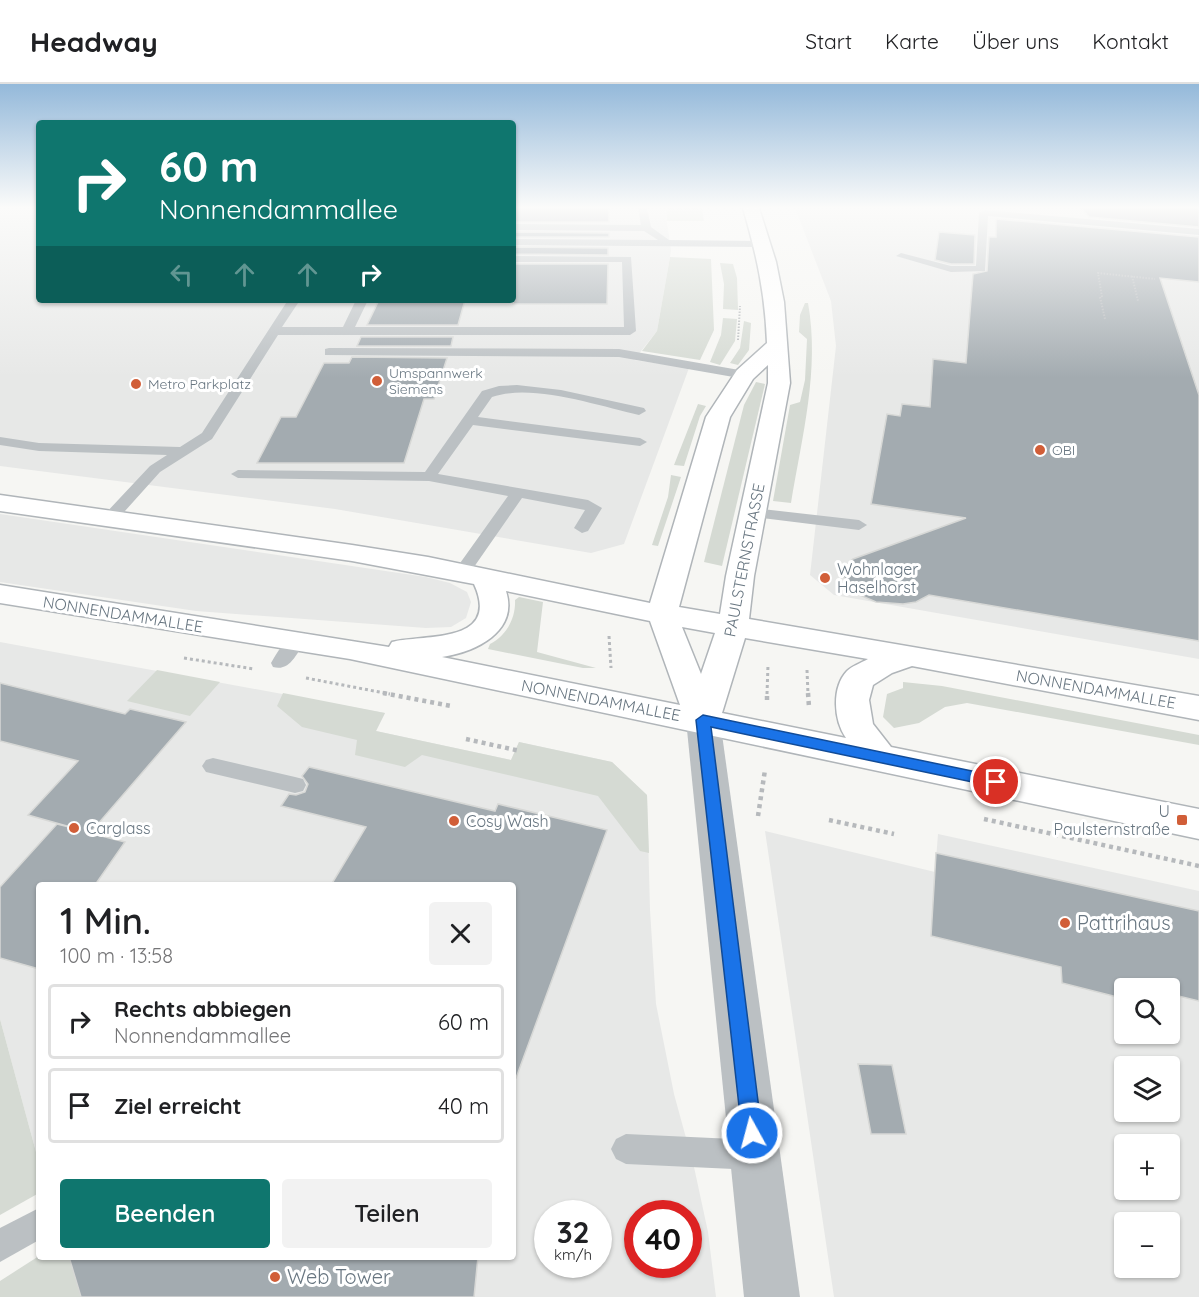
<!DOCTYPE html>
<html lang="de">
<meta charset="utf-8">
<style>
:root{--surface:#fff;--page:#f2f2f2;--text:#202124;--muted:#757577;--line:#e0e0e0;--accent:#0f766e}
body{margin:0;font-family:Quicksand,sans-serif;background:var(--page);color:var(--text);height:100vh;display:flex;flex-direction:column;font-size:22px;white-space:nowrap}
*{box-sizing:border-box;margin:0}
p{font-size:20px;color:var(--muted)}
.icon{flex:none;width:33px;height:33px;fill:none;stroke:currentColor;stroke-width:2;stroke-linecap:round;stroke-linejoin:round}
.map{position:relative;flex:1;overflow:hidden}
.drawer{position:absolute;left:36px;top:798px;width:480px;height:378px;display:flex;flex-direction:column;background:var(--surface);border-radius:6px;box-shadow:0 2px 4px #0004}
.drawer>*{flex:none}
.banner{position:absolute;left:36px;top:36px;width:480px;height:183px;border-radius:6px;box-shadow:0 2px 4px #0004;background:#0f766e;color:#fff;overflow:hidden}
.controls{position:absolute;left:1114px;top:894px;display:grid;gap:12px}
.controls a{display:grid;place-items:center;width:66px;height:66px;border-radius:6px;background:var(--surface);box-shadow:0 2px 4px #0004;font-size:30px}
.speed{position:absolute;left:534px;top:1116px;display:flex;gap:12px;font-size:30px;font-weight:700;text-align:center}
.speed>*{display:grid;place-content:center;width:78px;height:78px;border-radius:50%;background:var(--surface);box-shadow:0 2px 4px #0004;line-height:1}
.speed small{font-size:15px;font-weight:400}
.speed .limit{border:9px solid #d22;background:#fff;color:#111}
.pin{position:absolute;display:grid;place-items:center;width:51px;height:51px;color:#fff;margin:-26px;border:3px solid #fff;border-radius:50%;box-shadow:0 2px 6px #0007}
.me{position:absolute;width:66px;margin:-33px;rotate:353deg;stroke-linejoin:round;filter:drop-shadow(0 0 4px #0008)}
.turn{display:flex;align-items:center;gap:21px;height:126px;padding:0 24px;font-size:27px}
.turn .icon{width:78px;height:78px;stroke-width:2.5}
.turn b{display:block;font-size:42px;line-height:51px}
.lanes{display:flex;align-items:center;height:57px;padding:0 24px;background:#0003;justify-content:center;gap:30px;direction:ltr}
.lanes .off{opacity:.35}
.round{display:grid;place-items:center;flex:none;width:63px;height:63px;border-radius:6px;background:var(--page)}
.summary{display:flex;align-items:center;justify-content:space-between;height:102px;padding:0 24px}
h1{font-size:36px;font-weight:600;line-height:45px}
.button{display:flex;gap:12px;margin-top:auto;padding:12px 24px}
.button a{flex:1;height:69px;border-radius:6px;background:var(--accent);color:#fff;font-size:24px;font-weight:600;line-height:69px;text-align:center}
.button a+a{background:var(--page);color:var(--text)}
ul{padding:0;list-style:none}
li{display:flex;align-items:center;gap:18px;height:75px;margin:0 12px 9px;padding:0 12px;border:3px solid var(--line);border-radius:6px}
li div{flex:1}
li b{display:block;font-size:22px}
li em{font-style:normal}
header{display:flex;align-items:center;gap:36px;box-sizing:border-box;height:84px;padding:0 30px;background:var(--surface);border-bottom:2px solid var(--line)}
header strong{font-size:28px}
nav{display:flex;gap:33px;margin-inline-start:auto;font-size:21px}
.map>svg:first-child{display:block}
.built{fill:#e7e8e7;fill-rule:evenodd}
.green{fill:#d5dad3}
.building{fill:#a3abb0;stroke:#d7d8d6;stroke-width:1.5}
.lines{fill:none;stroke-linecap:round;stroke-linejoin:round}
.secondary-casing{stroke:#b0b5b9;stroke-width:3}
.path-far2{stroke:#b6b9bc;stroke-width:2;stroke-dasharray:1.5 1.5;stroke-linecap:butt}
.path-far1{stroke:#b6b9bc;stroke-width:3;stroke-dasharray:3 3;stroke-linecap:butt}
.path{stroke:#b6b9bc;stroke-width:4.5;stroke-dasharray:4 4;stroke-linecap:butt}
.service{fill:#bbc0c3;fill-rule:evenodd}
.tertiary{fill:#bbc0c3;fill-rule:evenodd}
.secondary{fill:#fff;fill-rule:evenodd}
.route{fill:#1a73e8;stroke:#114b97;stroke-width:1.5}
.poi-dot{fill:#d15e38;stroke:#fff;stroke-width:2}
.labels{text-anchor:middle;stroke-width:6;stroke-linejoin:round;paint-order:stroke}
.far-poi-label{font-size:14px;fill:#687681;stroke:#fff;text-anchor:start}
.street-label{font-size:16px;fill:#687681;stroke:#fff}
.poi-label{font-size:16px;fill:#687681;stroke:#fff;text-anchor:start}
.near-poi-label{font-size:20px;fill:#687681;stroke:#fff;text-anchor:start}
</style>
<header>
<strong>Headway</strong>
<nav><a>Start</a><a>Karte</a><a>Über uns</a><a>Kontakt</a></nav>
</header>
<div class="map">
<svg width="1199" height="1213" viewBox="0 0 1199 1213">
<rect width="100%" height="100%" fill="#f6f6f3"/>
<!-- built -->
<g class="built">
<path d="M0,124h39v92h474v-92h152l6,43 -14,80 -23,29 55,8 -65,176 -33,9 -256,-44 -335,-43z"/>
<path d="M795,124h404v451l-365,-64 -24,-20 26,-229 -5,-45z"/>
<path d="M0,430l426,63 24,6 17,9 4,10 -5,16 -15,9 -25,1 -230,-17 -196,-29z"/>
<path d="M0,558l385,71 -9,18 135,29 8,-18 93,20 35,33 3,115 6,94 18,90 20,73 14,65 8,65h-635l-12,-40h444v-372h-474v278l-39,-144zM548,1130h50v50h-50zM638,1130h50v50h-50z"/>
<path d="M765,747l170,41 3,-38 261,57v406h-365zM1125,904h45v46h-45zM1125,982h45v46h-45zM1125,1060h45v46h-45zM1125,1138h45v46h-45z"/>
</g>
<!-- green -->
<g class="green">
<path d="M666,124h36l2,13h-37z"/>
<path d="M670,173l41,2 3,71 -14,30 -58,-9 15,-20z"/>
<path d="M720,179l13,1 4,14 1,32 -15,-1 1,-25z"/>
<path d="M805,219h3c12,67 -6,133 -17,200l-18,-2 17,-96 10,-3 5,-22 2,-41 -8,-7 1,-17z"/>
<path d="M723,234l14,1 -2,22 -15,24 -10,-3 11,-27z"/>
<path d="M744,237l7,2 -2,27 -11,15 -8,-2 10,-15z"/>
<path d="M756,298l9,2 -43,182 -18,-4 40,-157z"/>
<path d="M698,320l8,2 -6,10 -16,50 -10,-1z"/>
<path d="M671,391l10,2 -23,69 -6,-1 16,-48z"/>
<path d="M519,513l24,5 -6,50 59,16h-13l-95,-19 2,-5c16,-8 26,-26 25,-44z"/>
<path d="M157,586l63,12 -30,34 -63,-15z"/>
<path d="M903,598l39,4 257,49v10l-232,-42 -22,4 -26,16 -25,5 -11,-11 4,-23 16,-6z"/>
<path d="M283,609l102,20 -9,18 135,29 8,-18 93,20 35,33 2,58 -9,-2 -42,-55 -176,-41 -17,12 -50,-12 2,-15 -55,-13 -25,-21z"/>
<path d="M0,935l39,144v30l-39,22z"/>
<path d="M39,1172l30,1 12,40h-81v-16z"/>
</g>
<!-- building -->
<g class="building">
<rect x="513" y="124" width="96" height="14"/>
<path d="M1081,124h118v19l-110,-10z"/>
<path d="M996,135l203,18v45l-39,-4 39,117v246l-270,-46 -13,7 -13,2 -27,-2 -21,-9 -15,-21 13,-13 113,-41 -95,-14 16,-90 13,2 2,-12 28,3 3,-48 33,4 7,-89 14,-3 2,-34h7z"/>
<path d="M513,148l96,1v4h-96z"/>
<path d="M939,148l36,3 -1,29h-23l-16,-4z"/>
<path d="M513,163l95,1v7l-95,-1z"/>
<path d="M513,180h95l-1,40h-94z"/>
<path d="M379,216h86l-7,25h-91z"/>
<path d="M361,253h92l-2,9h-94z"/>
<path d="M352,273l95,1 -13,41h-10l-20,64h-147l24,-46h15l28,-54h25z"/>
<path d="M0,599l125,31 5,-5 56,13 -96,111 35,9 -30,43h-56v84l-39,-11v-71l57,-63 24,6 -53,-15 50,-54 -78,-20z"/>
<path d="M309,683l186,44 3,-7 109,26 -91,248 -3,-1v-192h-182l35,-58 -85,-21 8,-12 7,1 9,-3 3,-8 -6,-8z"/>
<path d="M936,769l263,58v90l-29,-7v-6h-22l-23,-5v16l-63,-16 -1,-16 -130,-31z"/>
<path d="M858,980l34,1 14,69h-35z"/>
<path d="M69,1173h409l-4,40h-393z"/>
</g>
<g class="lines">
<defs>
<path id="secondary" d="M743,124h16l17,54 8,40 6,81 -36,193 -5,43 450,77v24l-287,-54 -20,7 -19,12 -4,15 4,24 18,23 308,62v30l-849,-180 -350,-56v-18l389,62 3,-5c30,-8 110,3 82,-58l-122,-23 -352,-50v-16l352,50 76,12 222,46 56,-186 31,-47 30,-27c-2,-50 -10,-87 -24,-135zM768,281v18l-42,193 -6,38 -41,-7 51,-190 23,-38zM506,507l144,30 30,84 -238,-48c33,-5 77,-25 64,-66zM682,543l33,6 -14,41zM745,554l123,21c-7,4 -16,7 -21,12 -16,17 -13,50 -1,67l-124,-25z"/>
</defs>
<!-- secondary casing -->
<use href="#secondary" class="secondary-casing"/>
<!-- path-far2 -->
<g class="path-far2">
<path d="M1132,192l6,25"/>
<path d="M1100,213l5,22"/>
<path d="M1102,213l-4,-24 57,6"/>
<path d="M738,256l2,-34"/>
</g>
<!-- path-far1 -->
<g class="path-far1">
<path d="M609,552l2,32"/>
<path d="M184,574l70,11"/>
<path d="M807,586l1,24"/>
<path d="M306,594l84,16"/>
<path d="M767,610l1,-29"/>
</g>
<!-- path -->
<g class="path">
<path d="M383,609l68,13"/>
<path d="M808,609l1,14"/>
<path d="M767,616v-7"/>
<path d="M466,655l54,12"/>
<path d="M758,732l7,-46"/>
<path d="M984,735l215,47"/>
<path d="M829,736l65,14"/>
</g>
<!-- service -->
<g class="service">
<path d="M638,124h9l4,19 18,13 93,1 5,3 -5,3 -249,-2v-6l145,1 -14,-9 -131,-1v-6l128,1z"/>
<path d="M984,126l215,19v6l-211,-19 -3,55 -34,1 -55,-16 5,-3 50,13h25l3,-53z"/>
<path d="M513,172l118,1 5,74 -6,4h-352l-66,104 -52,33 -44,49 -6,2 -8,-5 2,-3 46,-49 17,-11 -128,-4 -39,-6v-8l39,6 141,4 22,-14 86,-133h12l-18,27h61l13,-27h12l-13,27h269l-2,-65h-109z"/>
<path d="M329,264l290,1 126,22 6,4 -6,4 -126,-22 -294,-2v-6z"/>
<path d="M517,301l44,5 83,18 2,3 -7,4c-41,-9 -107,-32 -147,-18l-14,20 162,21 7,4 -7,4 -167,-21 -35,49 150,26 14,8 -14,23 -6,2 -8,-5 11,-18 -63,-12 -55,79h-12l-2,-4 55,-77 -79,-15 -191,-3 -7,-4 7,-4 187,2 57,-81 17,-5z"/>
<path d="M752,424l107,12 8,5 -8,5 -113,-14 -2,-3z"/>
<path d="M296,551l7,2 2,4c-8,12 -15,31 -32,26l-2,-4c6,-10 14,-25 25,-28z"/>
<path d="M213,674l82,19 8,2 3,6 -3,6 -8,2 -89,-21 -4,-6 4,-6z"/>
<path d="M626,1050l129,6 10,5 5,10 -5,10 -10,5 -129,-6 -10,-5 -5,-10 5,-10z"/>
<path d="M39,1124v32l-39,22v-34z"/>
</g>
<!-- tertiary -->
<path class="tertiary" d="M703,624l12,4 5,8 80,577h-56l-58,-577 5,-8z"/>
<!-- secondary -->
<use href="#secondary" class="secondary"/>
</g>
<!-- sky -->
<linearGradient id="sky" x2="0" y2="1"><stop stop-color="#94b9da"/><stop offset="0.42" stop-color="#fbfbfa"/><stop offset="1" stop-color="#fbfbfa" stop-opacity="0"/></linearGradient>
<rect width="1199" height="294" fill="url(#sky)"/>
<!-- route -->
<path class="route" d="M703,631l293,61 6,2 2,4 -2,3 -6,2 -285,-60 51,406 -3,7 -7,3 -7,-3 -3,-7 -46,-413z"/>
<!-- markers -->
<g class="poi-dot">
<circle cx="377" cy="297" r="6"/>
<circle cx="136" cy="300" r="6"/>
<circle cx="1040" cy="366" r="6"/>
<circle cx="825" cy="494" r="6"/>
<rect x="1176" y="730" width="12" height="12" rx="3"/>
<circle cx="454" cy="737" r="6"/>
<circle cx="74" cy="744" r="6"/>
<circle cx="1065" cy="839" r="6"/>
<circle cx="275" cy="1193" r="6"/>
</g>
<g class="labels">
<!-- far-poi labels -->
<g class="far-poi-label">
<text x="389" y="294">Umspannwerk<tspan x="389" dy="16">Siemens</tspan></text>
<text x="148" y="305">Metro Parkplatz</text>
<text x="1052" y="371">OBI</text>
</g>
<!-- street labels -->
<g class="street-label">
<text transform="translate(744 476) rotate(-79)" y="6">PAULSTERNSTRASSE</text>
<text transform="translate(123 530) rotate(9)" y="6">NONNENDAMMALLEE</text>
<text transform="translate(1096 605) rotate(10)" y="6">NONNENDAMMALLEE</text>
<text transform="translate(601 616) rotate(11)" y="6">NONNENDAMMALLEE</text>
</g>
<!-- poi labels -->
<g class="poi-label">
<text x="837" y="491">Wohnlager<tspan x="837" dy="18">Haselhorst</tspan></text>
<text x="1170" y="733" text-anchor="end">U<tspan x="1170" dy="18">Paulsternstraße</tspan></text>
<text x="466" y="743">Cosy Wash</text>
<text x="86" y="750">Carglass</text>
</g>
<!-- near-poi labels -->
<g class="near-poi-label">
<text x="1077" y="846">Pattrihaus</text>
<text x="287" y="1200">Web Tower</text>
</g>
</g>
</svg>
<div class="controls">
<a><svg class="icon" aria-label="search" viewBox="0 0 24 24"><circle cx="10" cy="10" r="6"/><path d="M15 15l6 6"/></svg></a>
<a><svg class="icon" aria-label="layers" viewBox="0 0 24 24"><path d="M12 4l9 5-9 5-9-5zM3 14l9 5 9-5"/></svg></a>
<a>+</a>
<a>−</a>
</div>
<div class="speed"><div>32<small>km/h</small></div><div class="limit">40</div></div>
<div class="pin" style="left:996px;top:698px;background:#d93025"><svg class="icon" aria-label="arrive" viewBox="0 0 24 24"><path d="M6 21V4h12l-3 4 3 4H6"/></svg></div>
<svg class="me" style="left:752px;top:1049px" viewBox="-20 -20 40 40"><circle r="17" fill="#1a73e8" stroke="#fff" stroke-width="3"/><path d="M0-11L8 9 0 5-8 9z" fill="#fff"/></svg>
<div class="banner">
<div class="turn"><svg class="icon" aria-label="right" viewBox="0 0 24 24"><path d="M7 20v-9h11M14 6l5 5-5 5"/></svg><div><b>60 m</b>Nonnendammallee</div></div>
<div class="lanes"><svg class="icon off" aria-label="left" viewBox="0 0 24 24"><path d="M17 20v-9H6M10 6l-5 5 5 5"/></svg><svg class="icon off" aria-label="ahead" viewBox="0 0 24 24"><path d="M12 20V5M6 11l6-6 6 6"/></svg><svg class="icon off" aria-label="ahead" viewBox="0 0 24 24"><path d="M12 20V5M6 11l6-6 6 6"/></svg><svg class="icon" aria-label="right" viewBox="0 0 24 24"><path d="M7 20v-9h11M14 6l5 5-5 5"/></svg></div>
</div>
<section class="drawer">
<div class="summary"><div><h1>1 Min.</h1><p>100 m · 13:58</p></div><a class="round"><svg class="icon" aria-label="close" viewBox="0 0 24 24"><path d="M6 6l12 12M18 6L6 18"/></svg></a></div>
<ul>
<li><svg class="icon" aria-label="right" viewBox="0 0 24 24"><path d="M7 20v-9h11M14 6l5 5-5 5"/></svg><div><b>Rechts abbiegen</b><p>Nonnendammallee</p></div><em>60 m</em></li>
<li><svg class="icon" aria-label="arrive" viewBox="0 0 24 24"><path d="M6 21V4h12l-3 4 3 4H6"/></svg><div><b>Ziel erreicht</b></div><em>40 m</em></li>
</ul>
<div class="button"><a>Beenden</a><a>Teilen</a></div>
</section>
</div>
